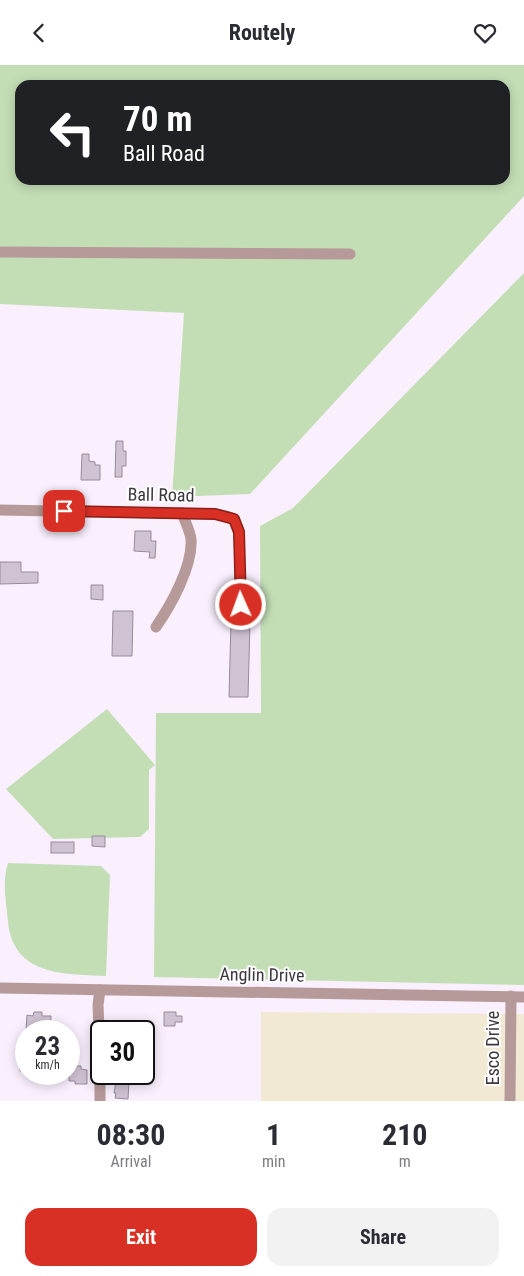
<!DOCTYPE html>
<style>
:root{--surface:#fff;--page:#f2f2f3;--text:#2b2b33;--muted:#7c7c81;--accent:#d93025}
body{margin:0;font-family:"Roboto Condensed",sans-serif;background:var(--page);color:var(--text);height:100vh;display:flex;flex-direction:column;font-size:19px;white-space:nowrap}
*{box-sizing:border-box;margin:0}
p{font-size:16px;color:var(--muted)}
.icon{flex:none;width:28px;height:28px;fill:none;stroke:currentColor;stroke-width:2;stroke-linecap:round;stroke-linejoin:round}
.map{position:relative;height:1036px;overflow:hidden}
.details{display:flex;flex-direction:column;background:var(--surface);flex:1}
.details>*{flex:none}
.top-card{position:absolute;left:15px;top:15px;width:495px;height:105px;border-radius:15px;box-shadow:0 2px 12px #0003;background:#202124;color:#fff;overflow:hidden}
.speed{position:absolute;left:15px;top:955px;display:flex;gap:10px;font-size:25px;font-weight:700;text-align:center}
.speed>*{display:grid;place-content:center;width:65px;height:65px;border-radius:50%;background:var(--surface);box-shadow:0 2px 12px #0003;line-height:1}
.speed small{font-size:12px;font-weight:400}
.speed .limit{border:2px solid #111;border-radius:8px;background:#fff;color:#111}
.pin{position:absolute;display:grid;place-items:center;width:42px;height:42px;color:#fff;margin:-21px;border-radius:10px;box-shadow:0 2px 8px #0006}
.me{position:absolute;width:55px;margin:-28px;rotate:358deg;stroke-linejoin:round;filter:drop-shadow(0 0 4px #0008)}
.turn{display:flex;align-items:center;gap:18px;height:105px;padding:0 25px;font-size:22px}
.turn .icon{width:65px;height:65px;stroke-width:2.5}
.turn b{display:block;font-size:35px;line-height:42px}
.eta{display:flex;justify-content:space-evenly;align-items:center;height:85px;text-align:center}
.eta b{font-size:30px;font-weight:700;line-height:35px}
.primary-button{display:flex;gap:10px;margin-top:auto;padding:10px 25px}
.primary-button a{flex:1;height:58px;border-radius:15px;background:var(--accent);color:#fff;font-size:20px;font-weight:700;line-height:58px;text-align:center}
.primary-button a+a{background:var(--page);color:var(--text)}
header{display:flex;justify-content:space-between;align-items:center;height:65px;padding:0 25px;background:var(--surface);font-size:22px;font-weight:700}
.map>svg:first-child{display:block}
.industrial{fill:#f1e9d3}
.green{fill:#c3deb5;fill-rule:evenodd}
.building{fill:#cfc2d3;stroke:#978b9b}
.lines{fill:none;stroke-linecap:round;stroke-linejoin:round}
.minor{stroke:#b69a99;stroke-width:11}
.route-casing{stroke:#8d1f18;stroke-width:12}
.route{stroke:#d93025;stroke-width:9}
.labels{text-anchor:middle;stroke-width:4;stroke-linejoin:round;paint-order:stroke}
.street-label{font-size:18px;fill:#3d373e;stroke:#fff}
</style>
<header><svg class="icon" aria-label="back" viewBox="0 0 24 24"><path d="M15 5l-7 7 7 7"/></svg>Routely<svg class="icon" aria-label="heart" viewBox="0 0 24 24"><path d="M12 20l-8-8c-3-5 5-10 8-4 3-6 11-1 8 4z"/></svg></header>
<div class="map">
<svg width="524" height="1036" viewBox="0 0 524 1036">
<rect width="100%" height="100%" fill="#f9effd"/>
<!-- industrial -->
<path class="industrial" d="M261,947l263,2v87h-263z"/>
<!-- green -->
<g class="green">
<path d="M0,0h524v131l-274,298 -78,3 12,-184 -184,-9zM20,20h485v95h-485z"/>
<path d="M524,208v712l-370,-8 2,-264h105l-1,-187 33,-18z"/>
<path d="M107,644l48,56 -6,5v59l-9,8 -87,2 -47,-50z"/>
<path d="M8,798l93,3 9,9 -4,101c-30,-2 -74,1 -91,-30 -6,-10 -7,-23 -8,-34 -2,-17 -4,-33 1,-49z"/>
</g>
<!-- building -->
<g class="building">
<path d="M116,376h7v10h3v15h-4v11h-7z"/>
<path d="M82,389h7v7l6,1v3h5v15h-19z"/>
<path d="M135,466h16v10h5l-1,17h-6l1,-6 -16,-1z"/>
<path d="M0,497h21v10h17v11l-38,1z"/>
<path d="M91,520h12v15l-12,-1z"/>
<path d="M113,546h20l-1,45h-20z"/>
<path d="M231,556l19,1 -2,75h-19z"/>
<path d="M92,771h13v11l-13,-1z"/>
<rect x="51" y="777" width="23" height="11"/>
<path d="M34,947h8v4h9l-1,14h-24l1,-15 6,1z"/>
<path d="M164,947h12v4h6v6h-7v4h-11z"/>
<path d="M21,988h5v18h-6z"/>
<path d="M69,1001h12v3l6,1v14h-12v-3h-6z"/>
<path d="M117,1010h9l-1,7h4l-1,17 -13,-1 1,-5h-2z"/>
</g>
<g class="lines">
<!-- minor -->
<g class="minor">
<path d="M0,187l350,2"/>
<path d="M0,445l215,4c16,3 19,2 24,18l2,73"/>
<path d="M156,562c15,-22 37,-61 35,-88 -1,-8 -6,-18 -9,-26"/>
<path d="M0,923l524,9"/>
<path d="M100,1036v-49l-2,-47 2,-15"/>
<path d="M510,1036l1,-105"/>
</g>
</g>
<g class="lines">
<defs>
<path id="route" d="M64,446l151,3 19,5 5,13 2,73"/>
</defs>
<!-- route casing -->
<use href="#route" class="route-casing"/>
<!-- route -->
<use href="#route" class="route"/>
</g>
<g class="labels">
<!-- street labels -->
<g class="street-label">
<text transform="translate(161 430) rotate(1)" y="6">Ball Road</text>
<text transform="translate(262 910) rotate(1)" y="6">Anglin Drive</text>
<text transform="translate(493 983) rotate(-90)" y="6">Esco Drive</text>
</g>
</g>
</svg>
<div class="speed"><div>23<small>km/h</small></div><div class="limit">30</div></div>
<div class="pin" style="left:64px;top:446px;background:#d93025"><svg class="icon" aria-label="arrive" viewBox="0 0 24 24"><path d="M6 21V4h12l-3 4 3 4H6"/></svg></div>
<svg class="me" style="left:241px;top:540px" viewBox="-20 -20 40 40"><circle r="17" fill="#d93025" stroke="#fff" stroke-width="3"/><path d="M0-11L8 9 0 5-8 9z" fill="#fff"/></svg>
<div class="top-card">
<div class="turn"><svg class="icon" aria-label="left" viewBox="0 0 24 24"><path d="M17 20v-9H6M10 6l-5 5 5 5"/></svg><div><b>70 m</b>Ball Road</div></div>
</div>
</div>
<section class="details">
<div class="eta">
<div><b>08:30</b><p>Arrival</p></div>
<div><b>1</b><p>min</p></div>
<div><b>210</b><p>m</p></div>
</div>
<div class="primary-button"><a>Exit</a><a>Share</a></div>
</section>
